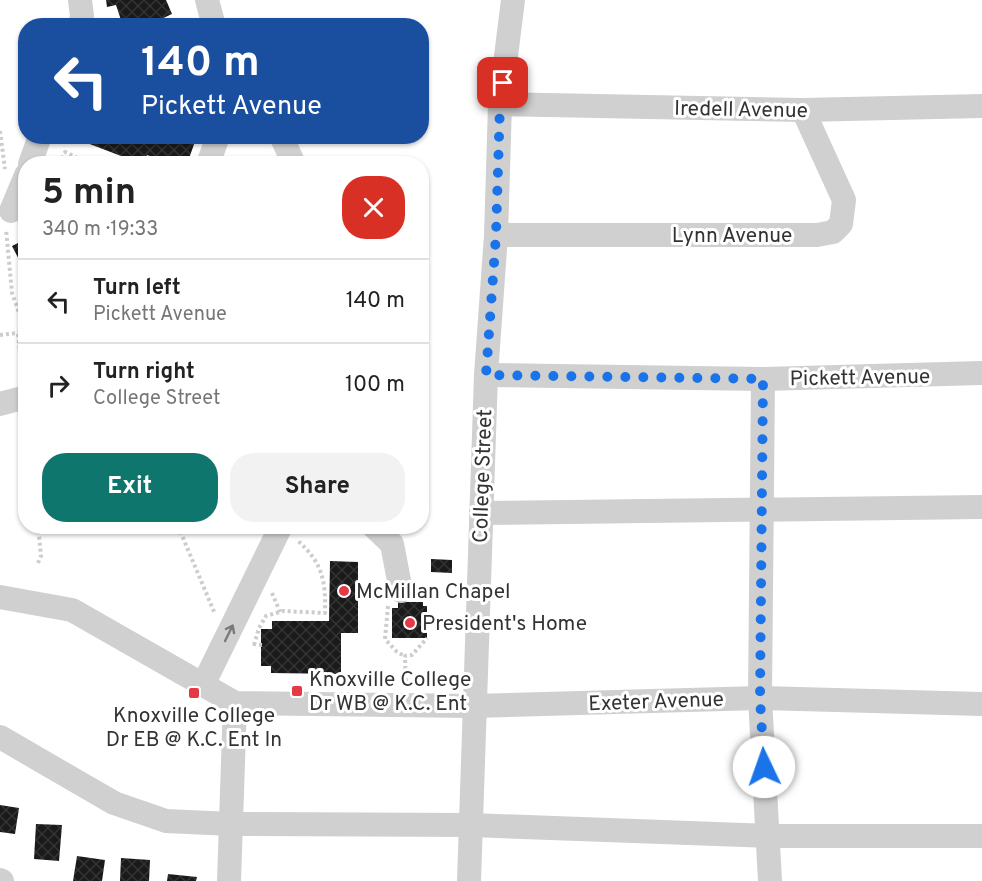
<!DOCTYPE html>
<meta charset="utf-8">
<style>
:root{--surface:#fff;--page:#f2f2f2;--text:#222;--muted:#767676;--line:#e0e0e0;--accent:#0f766e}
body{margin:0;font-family:Overpass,sans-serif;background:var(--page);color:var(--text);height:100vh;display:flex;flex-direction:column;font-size:22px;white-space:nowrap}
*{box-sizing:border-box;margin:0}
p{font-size:20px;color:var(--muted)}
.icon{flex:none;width:33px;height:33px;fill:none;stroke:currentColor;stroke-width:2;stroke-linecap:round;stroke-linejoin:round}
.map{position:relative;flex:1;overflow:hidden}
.drawer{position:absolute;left:18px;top:156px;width:411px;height:378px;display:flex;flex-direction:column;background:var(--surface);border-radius:24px;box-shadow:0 2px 4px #0004}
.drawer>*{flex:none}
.hud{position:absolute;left:18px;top:18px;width:411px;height:126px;border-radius:24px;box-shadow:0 2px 4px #0004;background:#1a4fa0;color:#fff;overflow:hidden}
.pin{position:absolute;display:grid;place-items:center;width:51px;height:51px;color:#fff;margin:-26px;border-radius:12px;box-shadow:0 3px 9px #0006}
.me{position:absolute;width:66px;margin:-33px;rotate:357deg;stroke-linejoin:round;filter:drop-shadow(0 0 4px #0008)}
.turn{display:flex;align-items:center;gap:21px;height:126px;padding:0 24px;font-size:27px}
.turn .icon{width:78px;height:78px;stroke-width:2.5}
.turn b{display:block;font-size:42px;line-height:51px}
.round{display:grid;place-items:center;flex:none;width:63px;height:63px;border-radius:24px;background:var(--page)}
.headline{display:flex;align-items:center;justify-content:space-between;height:102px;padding:0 24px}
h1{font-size:36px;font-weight:700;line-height:45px}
.primary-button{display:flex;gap:12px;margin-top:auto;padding:12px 24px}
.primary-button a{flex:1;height:69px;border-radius:24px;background:var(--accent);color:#fff;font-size:24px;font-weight:700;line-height:69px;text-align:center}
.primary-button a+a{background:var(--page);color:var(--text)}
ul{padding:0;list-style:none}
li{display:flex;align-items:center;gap:18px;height:84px;padding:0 24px;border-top:2px solid var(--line)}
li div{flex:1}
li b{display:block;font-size:22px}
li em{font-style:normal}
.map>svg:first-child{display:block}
.building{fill:url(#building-cross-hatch)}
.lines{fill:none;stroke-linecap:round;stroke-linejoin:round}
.path{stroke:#cdcdcd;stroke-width:4;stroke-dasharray:3 3;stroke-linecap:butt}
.minor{stroke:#d0d0d0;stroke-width:24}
.oneway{stroke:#7a7a7a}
.route{stroke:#1a73e8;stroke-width:10;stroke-dasharray:0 18}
.poi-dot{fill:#e63946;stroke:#fff;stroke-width:2}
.labels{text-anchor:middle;stroke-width:6;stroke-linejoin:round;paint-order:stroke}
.street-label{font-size:21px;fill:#333;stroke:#fff}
.poi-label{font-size:21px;fill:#333;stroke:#fff;text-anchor:start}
</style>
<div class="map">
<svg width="982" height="881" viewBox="0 0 982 881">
<defs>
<pattern id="building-cross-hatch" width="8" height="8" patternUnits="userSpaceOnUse" patternTransform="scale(1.5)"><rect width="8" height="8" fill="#1a1a1a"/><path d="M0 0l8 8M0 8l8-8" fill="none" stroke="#333"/></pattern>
</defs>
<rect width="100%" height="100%" fill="#fff"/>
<!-- building -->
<g class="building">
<path d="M106,0h60l6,14 -26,12h-23l-7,-21 -9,2z"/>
<path d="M74,136h123l-10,28h-27l1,-4 -14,-5 -3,9h-2l-68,-26z"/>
<path d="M26,239v34l-14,-27z"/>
<path d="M26,301v14l-6,-11z"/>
<path d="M422,417l6,20 -6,2z"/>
<path d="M431,559l21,1v13l-21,-1z"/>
<path d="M330,561l28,1v71h-17v41l-70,-1v-7h-10v-37h11v-8h57z"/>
<path d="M398,602h25v4h4v32h-35v-30h6z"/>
<path d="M0,805l19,3 -4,26 -15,-2z"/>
<path d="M36,824l26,1 -3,36 -25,-2z"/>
<path d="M77,856l28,4 -3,21h-29z"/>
<path d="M121,858l29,2 -1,21h-29z"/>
<path d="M168,874l29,3 -1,4h-29z"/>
</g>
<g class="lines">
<!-- path -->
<g class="path">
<path d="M0,131l5,38"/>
<path d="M60,164l5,-12 25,12"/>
<path d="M130,164l1,-5"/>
<path d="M18,334l5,43"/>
<path d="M0,335l26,-3 -14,-39 -6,-64"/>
<path d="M178,526l37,88"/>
<path d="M38,563l3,-7 -3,-30"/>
<path d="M272,593l8,19"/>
<path d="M388,606l-3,33 12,13 8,4"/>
<path d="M253,644l9,1"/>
<path d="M254,645l5,-17 7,-12 17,-5 42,2c1,-33 -3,-51 -28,-73"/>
<path d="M406,687l-1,-31 7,-1 15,-17"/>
</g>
<!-- minor -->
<g class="minor">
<path d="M207,0l7,26"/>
<path d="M80,26l2,-10 -2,-16"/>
<path d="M500,104l303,6 179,-4"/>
<path d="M281,136l13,28"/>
<path d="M30,164l10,-28"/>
<path d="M208,164l8,-22"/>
<path d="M11,211l15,-36"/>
<path d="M496,235h321l16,-3 8,-8 3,-24 -41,-90"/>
<path d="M486,375l277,4 219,-6"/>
<path d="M763,379l-3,319 10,183"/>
<path d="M0,404l26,-7"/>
<path d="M481,513l501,-6"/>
<path d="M373,526l19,18 9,47"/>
<path d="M0,597l72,13 163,93 239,3 286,-8 222,6"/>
<path d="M203,685l78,-159"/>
<path d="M0,737l114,66 52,18 65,3 240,1 297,11h214"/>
<path d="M0,880l2,1"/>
<path d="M229,881l6,-178"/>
<path d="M469,881l17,-506 10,-140 4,-131 13,-104"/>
</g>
</g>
<!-- one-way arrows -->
<defs><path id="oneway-shaft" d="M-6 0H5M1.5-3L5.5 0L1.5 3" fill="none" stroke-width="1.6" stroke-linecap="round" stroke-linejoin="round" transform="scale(1.5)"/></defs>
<use class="oneway" href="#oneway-shaft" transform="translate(229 633) rotate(-64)"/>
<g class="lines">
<!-- route -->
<path class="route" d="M503,83l-3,21 -4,131 -10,140 277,4 -3,319 4,69"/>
</g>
<!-- markers -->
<g class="poi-dot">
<circle cx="344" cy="591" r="6"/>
<circle cx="410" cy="623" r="6"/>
<rect x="291" y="685" width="12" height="12" rx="3"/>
<rect x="188" y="687" width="12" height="12" rx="3"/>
</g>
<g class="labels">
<!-- street labels -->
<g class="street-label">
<text transform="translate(741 109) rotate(1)" y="7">Iredell Avenue</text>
<text x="732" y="242">Lynn Avenue</text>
<text transform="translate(860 377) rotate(-1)" y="7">Pickett Avenue</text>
<text transform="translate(482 476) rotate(-88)" y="7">College Street</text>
<text transform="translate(656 701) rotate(-2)" y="7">Exeter Avenue</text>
</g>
<!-- poi labels -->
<g class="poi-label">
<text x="356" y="598">McMillan Chapel</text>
<text x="422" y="630">President's Home</text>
<text x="309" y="686">Knoxville College<tspan x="309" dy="24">Dr WB @ K.C. Ent</tspan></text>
<text x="194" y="722" text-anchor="middle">Knoxville College<tspan x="194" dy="24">Dr EB @ K.C. Ent In</tspan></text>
</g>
</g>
</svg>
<div class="pin" style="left:503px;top:83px;background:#d93025"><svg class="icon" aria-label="arrive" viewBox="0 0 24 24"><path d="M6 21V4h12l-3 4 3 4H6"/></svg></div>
<svg class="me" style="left:764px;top:767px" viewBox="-20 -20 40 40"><circle r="19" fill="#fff"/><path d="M0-13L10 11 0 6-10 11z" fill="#1a73e8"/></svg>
<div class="hud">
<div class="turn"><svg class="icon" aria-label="left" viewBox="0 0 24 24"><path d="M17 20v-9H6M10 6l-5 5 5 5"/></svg><div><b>140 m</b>Pickett Avenue</div></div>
</div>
<section class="drawer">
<div class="headline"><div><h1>5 min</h1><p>340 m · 19:33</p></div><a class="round" style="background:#d93025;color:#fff"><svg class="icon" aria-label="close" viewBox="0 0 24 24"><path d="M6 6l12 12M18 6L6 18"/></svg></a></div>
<ul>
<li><svg class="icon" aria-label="left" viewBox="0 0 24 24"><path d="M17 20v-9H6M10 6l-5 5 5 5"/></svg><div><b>Turn left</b><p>Pickett Avenue</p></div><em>140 m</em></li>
<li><svg class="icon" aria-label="right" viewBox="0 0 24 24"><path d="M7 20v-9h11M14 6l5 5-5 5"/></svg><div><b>Turn right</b><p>College Street</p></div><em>100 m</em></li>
</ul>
<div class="primary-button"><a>Exit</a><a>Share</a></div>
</section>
</div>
